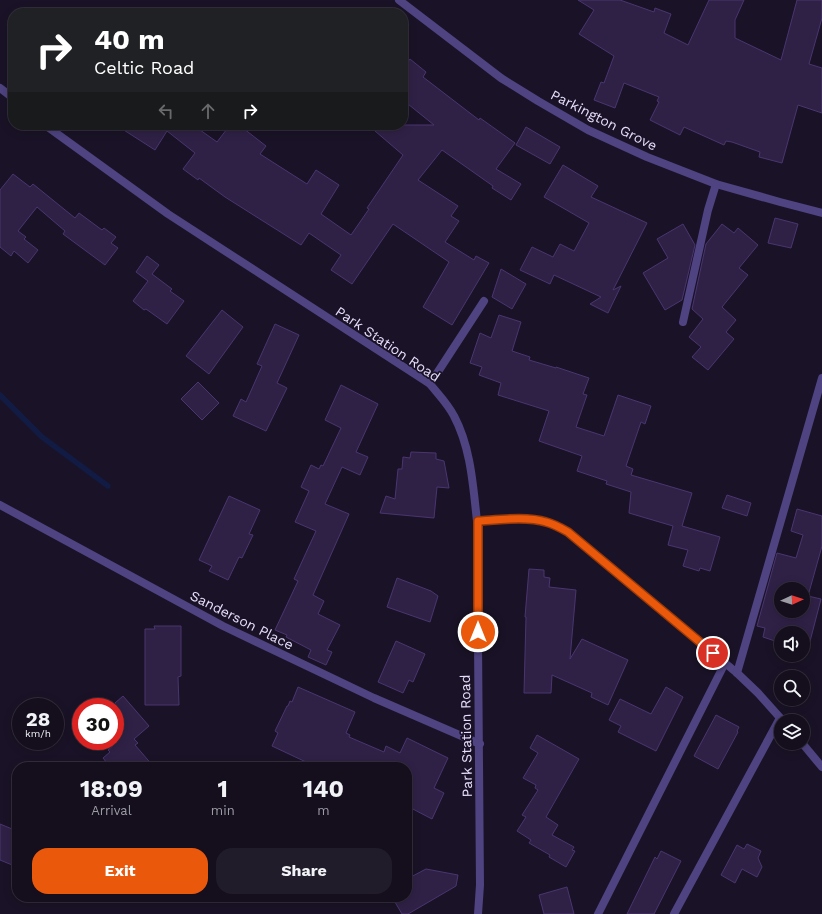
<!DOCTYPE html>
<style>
:root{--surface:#140e1d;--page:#211c2a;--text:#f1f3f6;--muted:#9d9ca4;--line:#332e3b;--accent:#ea580c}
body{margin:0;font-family:"Work Sans",sans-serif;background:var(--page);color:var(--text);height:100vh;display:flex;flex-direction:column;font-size:15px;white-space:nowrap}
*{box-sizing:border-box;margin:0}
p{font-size:13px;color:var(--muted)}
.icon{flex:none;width:22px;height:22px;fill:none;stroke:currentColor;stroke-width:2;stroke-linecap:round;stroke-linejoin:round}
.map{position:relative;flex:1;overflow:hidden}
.sheet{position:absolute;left:12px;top:762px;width:400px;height:140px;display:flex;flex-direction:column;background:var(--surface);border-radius:16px;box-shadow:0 2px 10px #0003,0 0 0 1px var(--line)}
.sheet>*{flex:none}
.top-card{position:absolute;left:8px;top:8px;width:400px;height:122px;border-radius:16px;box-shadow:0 2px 10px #0003,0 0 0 1px var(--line);background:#202124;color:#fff;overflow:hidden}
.needle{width:26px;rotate:87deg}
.controls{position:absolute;left:774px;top:582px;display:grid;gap:8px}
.controls a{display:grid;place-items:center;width:36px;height:36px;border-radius:50%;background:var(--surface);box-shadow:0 2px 10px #0003,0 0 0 1px var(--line);font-size:20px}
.speed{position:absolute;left:12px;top:698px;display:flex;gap:8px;font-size:20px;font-weight:700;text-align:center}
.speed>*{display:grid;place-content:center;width:52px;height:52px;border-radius:50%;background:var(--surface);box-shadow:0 2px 10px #0003,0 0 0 1px var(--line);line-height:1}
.speed small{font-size:10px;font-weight:400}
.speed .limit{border:6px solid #d22;background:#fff;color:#111}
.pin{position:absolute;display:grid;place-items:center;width:34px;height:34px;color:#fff;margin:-17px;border:2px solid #fff;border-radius:50%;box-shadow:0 1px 4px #0007}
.me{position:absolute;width:44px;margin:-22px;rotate:0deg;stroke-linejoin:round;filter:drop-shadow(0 0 3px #0008)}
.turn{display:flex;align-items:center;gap:14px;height:84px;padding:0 20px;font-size:18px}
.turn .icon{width:52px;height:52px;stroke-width:2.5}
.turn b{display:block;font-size:28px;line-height:34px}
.lanes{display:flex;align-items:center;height:38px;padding:0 20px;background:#0003;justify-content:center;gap:20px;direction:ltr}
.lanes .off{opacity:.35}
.eta{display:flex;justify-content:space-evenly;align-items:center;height:68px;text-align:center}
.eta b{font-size:24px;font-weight:700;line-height:28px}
.cta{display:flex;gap:8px;margin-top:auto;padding:8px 20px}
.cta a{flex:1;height:46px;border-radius:16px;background:var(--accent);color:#fff;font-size:16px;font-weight:700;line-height:46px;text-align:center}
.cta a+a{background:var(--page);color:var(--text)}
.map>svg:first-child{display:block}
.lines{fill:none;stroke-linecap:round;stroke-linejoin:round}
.stream{stroke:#111b43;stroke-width:5.5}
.building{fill:#2f2146;stroke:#4a3570;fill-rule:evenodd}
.minor{stroke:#4f4381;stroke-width:8}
.route-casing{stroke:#983908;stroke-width:10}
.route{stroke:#ea580c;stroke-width:7}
.labels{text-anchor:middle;stroke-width:3.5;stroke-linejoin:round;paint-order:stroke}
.street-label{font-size:14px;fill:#e5ddfb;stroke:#1a1327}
</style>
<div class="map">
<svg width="822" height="914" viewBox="0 0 822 914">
<rect width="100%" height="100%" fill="#1a1327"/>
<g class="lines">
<!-- stream -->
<path class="stream" d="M0,395l42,42 66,49"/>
</g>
<!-- building -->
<g class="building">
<path d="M578,0h42l34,12 1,-4 16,6 -7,19 24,12 21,-45h35l-9,20v18l46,22 16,-60h25v18l-13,46 13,4v45l-24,-8 -16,58 -23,-6 1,-5 -28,-10 -6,-1 -2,4 -40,-18 -4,8 -30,-15 9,-18 -2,-1 2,-4 -35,-14 -9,25 -21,-8 7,-18 3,1 10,-27 -35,-22 15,-24z"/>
<path d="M410,59l16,13 -3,5 56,43 1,-2 35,25 -19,26 25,15 -10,16 -19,-12 1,-2 -51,-36 -24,30 40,26 -7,10 8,5 -14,21 29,18 2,-4 13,7 -37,62 -29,-18 26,-45 -56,-38 -41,60 -21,-14 10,-15 -32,-22 -8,12 -76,-48 -26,-19 -1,2 -15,-11 12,-16 -28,-22 -12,19 -39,-25h77l24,17 13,-17h9l27,21 -6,8 47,30 9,-14 23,15 -18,29 30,21 18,-26 -2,-1 36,-53 -35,-30h66l-31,-25v-32z"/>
<path d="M526,127l34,20 -10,17 -34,-19z"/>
<path d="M563,165l35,21 -7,11 56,26 -34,67 8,-4 -13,27 -18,-9 11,-7 -47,-22 -4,9 -30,-14 12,-23 21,10 7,-13 14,7 15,-28 -45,-26z"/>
<path d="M13,174l17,13 3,-3 42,34 4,-5 23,17 2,-2 12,9 -5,6 7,5 -13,17 -42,-31 2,-3 -28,-24 -19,24 8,6 -2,2 14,11 -10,13 -14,-12 -3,5 -11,-9v-57z"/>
<path d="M775,218l23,6 -7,24 -23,-5z"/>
<path d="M683,224l12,21 -13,55 -17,10 -22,-37 25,-15 -11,-19z"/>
<path d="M722,224l12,9 4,-5 20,17 -19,23 9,7 -26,32 14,13 -10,12 8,7 -26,31 -16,-13 9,-10 -12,-10 14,-18 -11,-10 14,-65z"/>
<path d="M147,256l12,9 -7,9 20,15 -2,2 14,10 -17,23 -21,-15 -2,1 -11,-9 15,-20 -12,-9z"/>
<path d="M501,269l25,15 -14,25 -20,-12z"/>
<path d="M222,310l21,17 -34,47 -23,-18z"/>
<path d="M499,315l22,7 -9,29 18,6 -1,3 27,8v-1l33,11 -6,16 4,1 -11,32 28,9 14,-41 33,11 -6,18 -4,-2 -15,44 7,3 -2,6 61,18 -10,33 38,11 -10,34 -10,-3 -1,3 -16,-5 5,-16 -20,-5 5,-19 -44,-13 2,-21 -25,-8 1,-3 -30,-10 5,-15 -43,-15 10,-30 -51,-16 3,-12 -22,-8 3,-8 -12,-4 10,-30 11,5z"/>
<path d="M275,324l24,11 -22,48 10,5 -21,43 -33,-15 8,-17 5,3 16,-36 -5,-2z"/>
<path d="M198,382l21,21 -17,17 -21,-21z"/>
<path d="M341,385l37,19 -22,48 12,5 -8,18 -18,-8 -17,37 24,10 -36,81 11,6 -6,13 22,11 -13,25 5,2 -6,13 -18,-8 3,-7 -25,-13 1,-2 -12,-5 23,-49 -4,-2 22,-48 -21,-9 14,-31 -8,-4 10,-22 8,4 2,-4 2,1 18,-38 -16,-8z"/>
<path d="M411,452l25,1v6l8,2 5,27 -12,-1 -3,31 -54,-5 6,-17 9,3 3,-30h4l1,-12 7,1z"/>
<path d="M727,495l24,8 -4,13 -25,-8z"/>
<path d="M229,496l31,14 -11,24 4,1 -11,23 -3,-1 -11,23 -19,-9 3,-5 -13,-6z"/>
<path d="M797,509l25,7v30l-14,50 13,3 -13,50 -5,-1v-15h-22v10l-18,-6 2,-9 -8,-2 20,-73 19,5 7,-23 -12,-4zM781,589h22v22h-22z"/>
<path d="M529,569l15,1v7l6,1 -1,9 27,3 -6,69 12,-20 46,21 -20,45 -17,-8 1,-4 -40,-18 -1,18h-27l2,-76h-1z"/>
<path d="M397,578l34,13 7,5 -8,26 -43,-15z"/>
<path d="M154,626h27v50l-3,1 1,28h-34v-76h10z"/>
<path d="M396,641l29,13 -12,28 -4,-2 -6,13 -25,-11z"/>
<path d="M298,687l57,25 -9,21 4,2 -1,2 35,15 2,-6 14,7 7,-15 41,20 -14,30 10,5 -12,26 -25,-13v-39h-104l3,-5 -34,-16 6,-13 -3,-2 12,-25h1l2,-5 2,1z"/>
<path d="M666,687l17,10 -27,54 -38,-19 3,-6 -12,-6 11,-21 31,15z"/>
<path d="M123,696l26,30 -15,13 4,4 -3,2 19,22h-44l-7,-9 7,-6 -2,-2 7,-6v-41z"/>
<path d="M716,715l23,12 -2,4 1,1 -20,37 -24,-13z"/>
<path d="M537,735l42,24 -33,58 12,8 -6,10 22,12 -2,3 3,1 -9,16 -17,-10 1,-2 -21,-12 2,-3 -14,-9 9,-14 -4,-2 16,-25 -3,-2 1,-3 -13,-7 15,-25 -8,-5z"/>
<path d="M0,824l17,7v36l-17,-7z"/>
<path d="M747,844l14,7 -3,7 4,9 -5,10 -15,-8 -7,14 -14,-8 16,-30 7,4z"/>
<path d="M661,851l20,10 -27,53h-27l28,-57 2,2z"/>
<path d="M426,869l32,6 -2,11 -48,28h-6l-10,-17h15v-18z"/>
<path d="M567,887l7,27h-30l-5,-19z"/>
</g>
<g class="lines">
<!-- minor -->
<g class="minor">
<path d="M399,0l102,78 37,23 50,29 59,27 69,27 64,18 42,11"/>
<path d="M0,88l13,10"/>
<path d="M45,125l123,89 262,170c8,10 18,20 24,32 17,32 19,70 23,105l3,364 -2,29"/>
<path d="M683,322l25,-112 8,-26"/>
<path d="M430,384l54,-83"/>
<path d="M0,505l223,121 151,72 106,46"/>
<path d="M477,521c20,-1 50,-5 69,1 8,2 15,6 22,10l169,141 21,20 25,28"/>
<path d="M737,673l85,-295"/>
<path d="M802,743l20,24"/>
<path d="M598,914l127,-251"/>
<path d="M674,914l106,-196"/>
</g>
</g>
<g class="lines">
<defs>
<path id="route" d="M478,632v-111c19,-1 49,-5 68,1 8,2 15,6 22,10l145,121"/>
</defs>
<!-- route casing -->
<use href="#route" class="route-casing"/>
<!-- route -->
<use href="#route" class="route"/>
</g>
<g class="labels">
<!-- street labels -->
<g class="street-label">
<text transform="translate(604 120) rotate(27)" y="5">Parkington Grove</text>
<text transform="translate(388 344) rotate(34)" y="5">Park Station Road</text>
<text transform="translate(242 620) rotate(27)" y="5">Sanderson Place</text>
<text transform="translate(466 736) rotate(-91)" y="5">Park Station Road</text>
</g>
</g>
</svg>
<div class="controls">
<a><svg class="needle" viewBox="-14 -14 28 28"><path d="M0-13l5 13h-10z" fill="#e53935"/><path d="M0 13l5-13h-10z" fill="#9d9ca4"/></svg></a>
<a><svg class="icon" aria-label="sound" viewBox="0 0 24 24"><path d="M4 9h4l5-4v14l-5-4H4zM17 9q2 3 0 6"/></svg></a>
<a><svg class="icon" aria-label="search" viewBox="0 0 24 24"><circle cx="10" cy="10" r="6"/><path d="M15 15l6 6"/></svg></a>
<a><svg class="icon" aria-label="layers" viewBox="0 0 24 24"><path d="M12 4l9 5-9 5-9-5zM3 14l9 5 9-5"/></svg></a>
</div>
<div class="speed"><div>28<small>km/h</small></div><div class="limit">30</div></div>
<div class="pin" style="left:713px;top:653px;background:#d93025"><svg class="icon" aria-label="arrive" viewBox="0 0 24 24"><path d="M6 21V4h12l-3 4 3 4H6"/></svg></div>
<svg class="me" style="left:478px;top:632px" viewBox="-20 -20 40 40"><circle r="17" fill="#ea580c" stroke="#fff" stroke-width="3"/><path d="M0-11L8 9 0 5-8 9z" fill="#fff"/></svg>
<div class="top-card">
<div class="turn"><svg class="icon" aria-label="right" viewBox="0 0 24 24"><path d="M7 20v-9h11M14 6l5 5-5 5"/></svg><div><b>40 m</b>Celtic Road</div></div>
<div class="lanes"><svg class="icon off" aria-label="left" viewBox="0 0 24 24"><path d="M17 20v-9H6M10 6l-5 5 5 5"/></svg><svg class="icon off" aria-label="ahead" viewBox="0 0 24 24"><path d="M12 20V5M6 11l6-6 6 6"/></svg><svg class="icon" aria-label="right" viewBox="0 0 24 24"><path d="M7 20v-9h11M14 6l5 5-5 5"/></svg></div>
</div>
<section class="sheet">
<div class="eta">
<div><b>18:09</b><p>Arrival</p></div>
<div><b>1</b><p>min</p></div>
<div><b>140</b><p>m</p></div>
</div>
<div class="cta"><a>Exit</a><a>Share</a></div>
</section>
</div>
